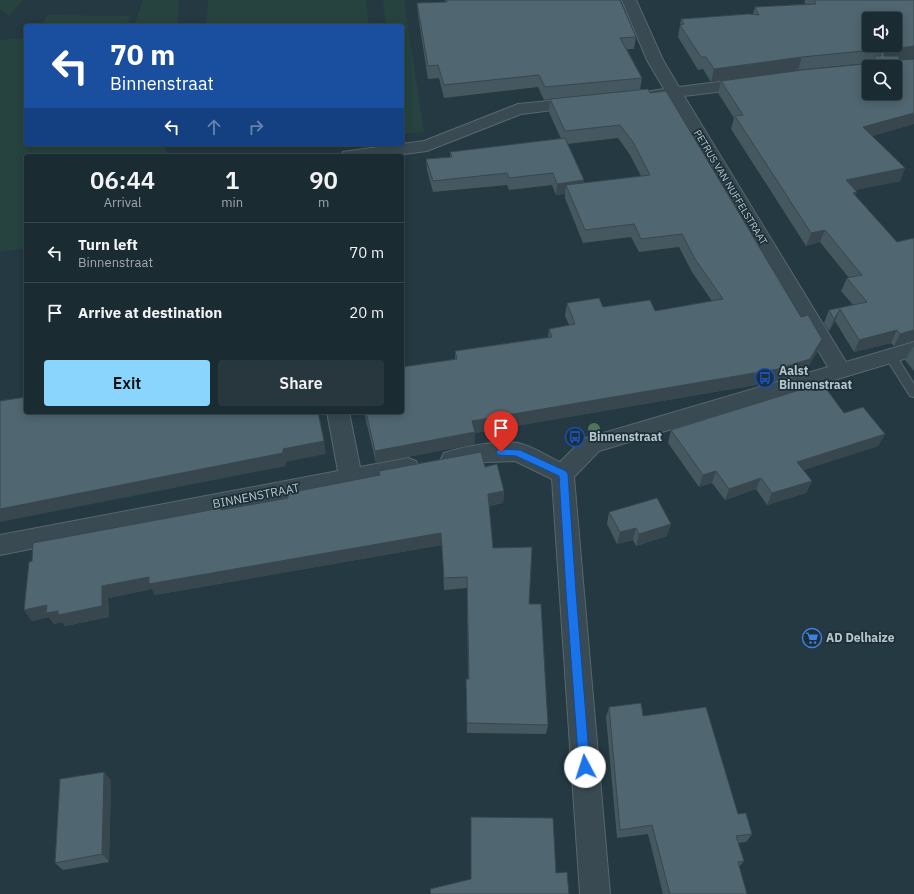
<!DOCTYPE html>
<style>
:root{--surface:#1b2b32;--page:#28373e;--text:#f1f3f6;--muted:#a0a7ac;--line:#39474d;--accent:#89d5fe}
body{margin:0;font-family:"IBM Plex Sans",sans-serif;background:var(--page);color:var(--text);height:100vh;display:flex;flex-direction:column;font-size:15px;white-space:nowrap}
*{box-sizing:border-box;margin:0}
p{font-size:13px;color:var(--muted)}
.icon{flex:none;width:22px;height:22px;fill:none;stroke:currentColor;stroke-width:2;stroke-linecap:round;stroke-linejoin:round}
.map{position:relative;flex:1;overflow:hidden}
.sheet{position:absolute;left:24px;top:154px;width:380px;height:260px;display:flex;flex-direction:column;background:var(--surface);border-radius:4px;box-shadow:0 2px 10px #0003,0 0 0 1px var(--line)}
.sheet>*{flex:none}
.top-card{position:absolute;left:24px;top:24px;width:380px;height:122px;border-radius:4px;box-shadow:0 2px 10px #0003,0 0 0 1px var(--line);background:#1a4fa0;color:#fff;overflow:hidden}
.tools{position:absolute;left:862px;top:12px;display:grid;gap:8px}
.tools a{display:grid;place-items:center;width:40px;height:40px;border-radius:4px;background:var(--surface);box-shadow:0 2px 10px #0003,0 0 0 1px var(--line);font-size:20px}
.pin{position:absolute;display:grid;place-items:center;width:34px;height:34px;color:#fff;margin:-41px -17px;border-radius:50% 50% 50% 0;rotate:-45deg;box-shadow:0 0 4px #0007}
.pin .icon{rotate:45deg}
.me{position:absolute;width:44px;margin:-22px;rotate:355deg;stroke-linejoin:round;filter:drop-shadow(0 0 3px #0008)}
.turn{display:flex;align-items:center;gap:14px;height:84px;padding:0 20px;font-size:18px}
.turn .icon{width:52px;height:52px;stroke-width:2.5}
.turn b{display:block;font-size:28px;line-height:34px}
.lanes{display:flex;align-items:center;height:38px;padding:0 20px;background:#0003;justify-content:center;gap:20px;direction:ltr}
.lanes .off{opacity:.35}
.eta{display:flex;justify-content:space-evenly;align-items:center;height:68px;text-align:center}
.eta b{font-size:24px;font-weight:600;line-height:28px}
.primary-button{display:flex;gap:8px;margin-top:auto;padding:8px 20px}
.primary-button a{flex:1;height:46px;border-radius:4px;background:var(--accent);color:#111;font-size:16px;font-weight:600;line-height:46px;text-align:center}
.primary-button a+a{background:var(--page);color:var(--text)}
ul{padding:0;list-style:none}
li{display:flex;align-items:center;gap:12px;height:60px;padding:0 20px;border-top:1px solid var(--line)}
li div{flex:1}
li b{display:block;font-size:15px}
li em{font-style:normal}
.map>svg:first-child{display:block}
.green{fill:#26433f}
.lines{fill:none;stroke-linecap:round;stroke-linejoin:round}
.lane-casing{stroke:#57676f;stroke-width:2}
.street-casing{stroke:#57676f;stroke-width:2}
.lane{fill:#394a52;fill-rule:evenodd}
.street{fill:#394a52;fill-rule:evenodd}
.tree{fill:#50735c}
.wall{fill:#455860;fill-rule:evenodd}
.shaded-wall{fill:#38474e}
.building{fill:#506670;stroke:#38474e;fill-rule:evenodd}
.route{fill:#1a73e8;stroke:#114b97}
.labels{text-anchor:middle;stroke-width:3.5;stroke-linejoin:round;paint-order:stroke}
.far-street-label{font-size:10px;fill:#b6c4cc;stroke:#1d2f37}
.poi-label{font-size:12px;font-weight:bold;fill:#b6c4cc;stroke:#1d2f37;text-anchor:start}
.street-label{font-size:12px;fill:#b6c4cc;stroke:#1d2f37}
</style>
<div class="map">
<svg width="914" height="894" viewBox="0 0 914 894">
<rect width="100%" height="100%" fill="#243942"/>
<!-- green -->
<g class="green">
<path d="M0,0h23l-14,16 -9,-7z"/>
<path d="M143,0h36l-2,26h-43z"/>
<path d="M208,0h158l3,26h-163z"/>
<path d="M383,0h21l20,132 -22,2v-108h-16z"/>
<path d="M47,15l83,1 -4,10h-85z"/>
<path d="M26,38v106h140l-2,5 9,7h-147v92l-26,4v-212z"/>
</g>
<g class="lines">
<defs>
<path id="lane" d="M890,351l4,1 20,32v13l-4,-1 -26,-41 2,-3z"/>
<g id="street">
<path d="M622,0h14l27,60 16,27 70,-9 6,2 2,3 -2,3 -6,2 -65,8 162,266 68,-20v14l-315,95 -25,26 36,417h-30l-28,-415 -37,-18 -30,1 -33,6 -8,-3 -3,-6 3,-6c17,-6 56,-13 74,-10 14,3 29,13 42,19l23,-23 245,-72 -158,-269 -32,4 -6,-2 -2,-3 2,-3 32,-5 -17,-29z"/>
<path d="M580,98l6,2 2,3 -2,3 -65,8 -94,37 -38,5h-48l2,-4 6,-1 75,-10 94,-37z"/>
<path d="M327,412h22l11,55 48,-9 8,3 3,6 -3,6 -416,82v-20l338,-64z"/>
</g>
</defs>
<!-- lane casing -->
<use href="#lane" class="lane-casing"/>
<!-- street casing -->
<use href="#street" class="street-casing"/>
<!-- lane -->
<use href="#lane" class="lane"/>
<!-- street -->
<use href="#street" class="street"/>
</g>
<!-- trees -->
<circle class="tree" cx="594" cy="429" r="6"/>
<!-- wall -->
<g class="wall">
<path d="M445,0h175l16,37 -2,12h-7l15,29 -2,12 10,3 167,259 -12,20 -32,10 -298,51v11l-99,19 -12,-51h38l53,-53v-8l93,-14 1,-8 20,-4 -4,-9 2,-13 36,4 52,4 57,-10 -20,-29 -13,-25 -40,5 -8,-15 -48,6 -18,-45v-4l-9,1 -4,-10 -43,5 -2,-5 -74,7 -6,-22 -1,-11 24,-2v-5l111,-13 -12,-27 1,-13 72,-7 -78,8 -6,-13 -94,11 -5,-20 -11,1 -10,-64 -1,-12 28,-1zM618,138l12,17 11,21 -57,7 -17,-39z"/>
<path d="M805,0h109v58l-14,2 14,64 -42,12 33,32 -5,13 -45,9v6l42,46 17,-4v103l-20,5 -3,-3 -37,9 -19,-31 -6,10 -5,-8 5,-13 24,-5 -12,-14 6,-13h2l-29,-36 -14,4 -75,-117 3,-11 -16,-25 3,-12 150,-18h-2l-71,7 -87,12 -8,-13 -5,1 -20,-33 3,-18 72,-5 2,-7 51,-3 -2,-2z"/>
<path d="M914,347v24l-9,-11 7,-12z"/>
<path d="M844,413l41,21 -7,12 -75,24 9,11 -6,12 -39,12 -11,-16 -31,11 -13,-17 -13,4 -31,-44 3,-13z"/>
<path d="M485,467l19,24 -1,12 -14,3 4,42 36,56 19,121 -2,9 -79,-1 -1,-54h2l-1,-91 -23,2 -2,-45 -287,50 -3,-6 -44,9 1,19 -44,9 -3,-4 -8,2 -5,-7 -17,4 -8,-11 8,-49 189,-51 67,-12 92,-23 -1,-4z"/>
<path d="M609,512l58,24 -31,10 -3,-6 -16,4 -10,-20z"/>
<path d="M609,707l34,9 95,98 14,20 -6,8 -8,1 6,18 -5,6 8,27h-84l-15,-60 -31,4 -11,-121z"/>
<path d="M104,772l7,9 -2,81 -46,8 -8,-7z"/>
</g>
<!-- shaded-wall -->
<g class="shaded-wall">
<path d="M914,46v12l-30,5v-9l4,-4z"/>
<path d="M802,57l-4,13 -87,12 3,-13z"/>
<path d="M914,113v11l-56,16 5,-13z"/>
<path d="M905,168l-5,13 -59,12 5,-13z"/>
<path d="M584,180l-1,11 -17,-6 -1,9 -9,1 1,-11z"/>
<path d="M857,192l-5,13 1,-12z"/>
<path d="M825,230l-5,12 -14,4 5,-13z"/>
<path d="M840,309l-5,12 -6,10 5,-12z"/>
<path d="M402,319h2l1,13h-3z"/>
<path d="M897,330l-6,13 -37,9 5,-12z"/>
<path d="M914,330v11l-20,5 6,-12z"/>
<path d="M822,339l-5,13 -12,20 -32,10 -298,51v11l-99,19 -1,-12 97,-30z"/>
<path d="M885,434l-7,12 -86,28 5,-12z"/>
<path d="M324,441l2,13 -40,8v4l-286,56v-13l283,-60z"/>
<path d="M716,471l-4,12 -13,4 4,-12z"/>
<path d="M761,478l-5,11 -31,11 4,-11z"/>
<path d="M812,481l-6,12 -39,12 5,-12z"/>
<path d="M504,491l-1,12 -16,3 1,-12z"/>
<path d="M671,524l-4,12 -31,10 3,-12z"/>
<path d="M636,528l-3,12 -16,4 3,-12z"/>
<path d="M441,533l1,12 -287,50 -3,-6 -44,9 1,19 -44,9 -3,-4 -8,2 -5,-7 -17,4 -8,-11 78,-24 47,-9z"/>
<path d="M104,772l7,9 -2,81 -7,-8z"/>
</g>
<!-- building -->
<g class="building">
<path d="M447,0h173l16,37 -16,1 22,40 -97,9 -6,-12 -95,10 -6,-20 -10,1 -11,-63 30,-1z"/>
<path d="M814,0h100v46l-26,4 -4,4v2h14l2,4 14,-1v54l-51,14 42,41 -59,12 11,12 -4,1 44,49 17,-4v92l-14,4 -3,-4 -38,10 -19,-31 -6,10 -5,-9 38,-8 -20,-24 15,-3 -37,-45 -14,3 -76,-117 8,-1 -22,-34 81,-11 72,-7 1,-7h6v-2l-8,-4 -71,7 -88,12 -8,-12h-5l-21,-32 4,-1 -3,-5 68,-5 10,1 -4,-8 61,-3zM869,19h26v26h-26zM869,67h26v26h-26z"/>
<path d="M648,89l2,4 16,-2 135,226 7,-2 14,24 -12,20 -32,10 -306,52 3,11 -100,19 -9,-39h36v-45l55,-8 -2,-8 97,-14 -3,-8 26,-5 -8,-21 32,-5 4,9 47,-7 5,11 68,-12 -28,-40 -13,-25 -41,5 -7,-15 -49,6 -19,-45 84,-10 -17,-33 -13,-17 -55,6 -15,-32z"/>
<path d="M565,138l19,42 -27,4 -4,-11 -44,5 -2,-5 -74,8 -7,-22 26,-2 -2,-5z"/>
<path d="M402,312l2,7h-2z"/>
<path d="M822,383l22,30 19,-6 22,27 -88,28 15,19 -40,12 -11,-15 -32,11 -13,-18 -13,4 -32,-45z"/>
<path d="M26,397v15h292l6,29 -41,8v4l-283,56v-108z"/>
<path d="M481,452l4,15 12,-3 7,27 -16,3 5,54 39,-1 -3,57h12l7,121 -81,-2 -1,-44h3l-2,-102 -23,1 -3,-45 -292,51v-7l-47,9v20l-44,9v-4l-12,2 1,-8 -23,5 5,-48 3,-1 1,-18 188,-35v2l67,-12v-5l92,-18 -1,-4z"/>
<path d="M657,498l14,26 -32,10 -3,-6 -16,4 -11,-20z"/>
<path d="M641,703l2,13 63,-9 32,107 8,-1 6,21 -16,2 8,25 -6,1 9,32h-77l-18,-69 -32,5 -11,-123z"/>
<path d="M104,772l-2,82 -47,9 5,-84z"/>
<path d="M471,817l82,1 3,55 11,-1 2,22h-138l-1,-5 41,-10z"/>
</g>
<!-- route -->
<path class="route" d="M501,449l19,1 46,21 2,3 8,118 14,175 -1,4 -4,2 -4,-2 -2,-4 -13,-175 -7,-116 -43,-20 -18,-1 -2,-3 2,-2z"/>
<!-- icons -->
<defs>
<symbol id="bus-ring" viewBox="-11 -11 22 22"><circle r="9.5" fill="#1d2f37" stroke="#1a4fb4" stroke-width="1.5"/><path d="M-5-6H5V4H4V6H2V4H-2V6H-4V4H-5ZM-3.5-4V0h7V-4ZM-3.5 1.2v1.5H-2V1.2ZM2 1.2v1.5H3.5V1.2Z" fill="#1a4fb4"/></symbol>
<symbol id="supermarket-ring" viewBox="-11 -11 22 22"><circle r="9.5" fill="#1d2f37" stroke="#3f7fe0" stroke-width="1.5"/><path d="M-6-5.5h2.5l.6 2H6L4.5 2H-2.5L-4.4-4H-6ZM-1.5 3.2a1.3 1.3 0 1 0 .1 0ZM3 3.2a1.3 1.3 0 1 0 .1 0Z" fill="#3f7fe0"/></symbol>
</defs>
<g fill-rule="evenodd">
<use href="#bus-ring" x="754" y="367" width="22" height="22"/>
<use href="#bus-ring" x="564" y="426" width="22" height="22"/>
<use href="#supermarket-ring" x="801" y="627" width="22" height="22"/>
</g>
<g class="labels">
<!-- far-street labels -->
<g class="far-street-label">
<text transform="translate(731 187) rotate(59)" y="4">PETRUS VAN NUFFELSTRAAT</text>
</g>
<!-- poi labels -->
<g class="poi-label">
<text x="779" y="375">Aalst<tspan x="779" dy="14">Binnenstraat</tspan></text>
<text x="589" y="441">Binnenstraat</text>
<text x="826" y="642">AD Delhaize</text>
</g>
<!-- street labels -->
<g class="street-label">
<text transform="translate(256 496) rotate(-11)" y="4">BINNENSTRAAT</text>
</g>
</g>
</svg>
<div class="tools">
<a><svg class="icon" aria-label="sound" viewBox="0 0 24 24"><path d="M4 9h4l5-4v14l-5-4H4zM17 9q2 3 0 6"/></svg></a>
<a><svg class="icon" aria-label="search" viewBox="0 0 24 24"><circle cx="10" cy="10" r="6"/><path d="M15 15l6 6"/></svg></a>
</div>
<div class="pin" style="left:501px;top:452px;background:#d93025"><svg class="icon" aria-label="arrive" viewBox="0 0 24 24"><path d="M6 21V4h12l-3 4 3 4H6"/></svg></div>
<svg class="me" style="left:585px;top:767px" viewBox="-20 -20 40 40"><circle r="19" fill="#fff"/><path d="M0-13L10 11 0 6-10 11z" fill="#1a73e8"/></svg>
<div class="top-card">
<div class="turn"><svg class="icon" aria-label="left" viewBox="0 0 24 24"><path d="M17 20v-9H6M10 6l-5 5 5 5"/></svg><div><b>70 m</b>Binnenstraat</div></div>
<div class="lanes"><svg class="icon" aria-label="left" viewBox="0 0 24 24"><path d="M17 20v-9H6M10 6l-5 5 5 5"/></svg><svg class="icon off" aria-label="ahead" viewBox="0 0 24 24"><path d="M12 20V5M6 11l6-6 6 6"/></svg><svg class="icon off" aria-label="right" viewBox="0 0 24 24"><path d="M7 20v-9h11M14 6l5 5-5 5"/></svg></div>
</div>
<section class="sheet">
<div class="eta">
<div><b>06:44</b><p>Arrival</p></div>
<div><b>1</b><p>min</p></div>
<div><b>90</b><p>m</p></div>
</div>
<ul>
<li><svg class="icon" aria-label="left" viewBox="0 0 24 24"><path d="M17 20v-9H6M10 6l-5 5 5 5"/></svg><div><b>Turn left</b><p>Binnenstraat</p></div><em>70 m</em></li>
<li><svg class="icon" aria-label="arrive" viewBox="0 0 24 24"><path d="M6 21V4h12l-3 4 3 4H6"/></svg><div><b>Arrive at destination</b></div><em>20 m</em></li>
</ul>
<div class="primary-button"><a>Exit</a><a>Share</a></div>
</section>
</div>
